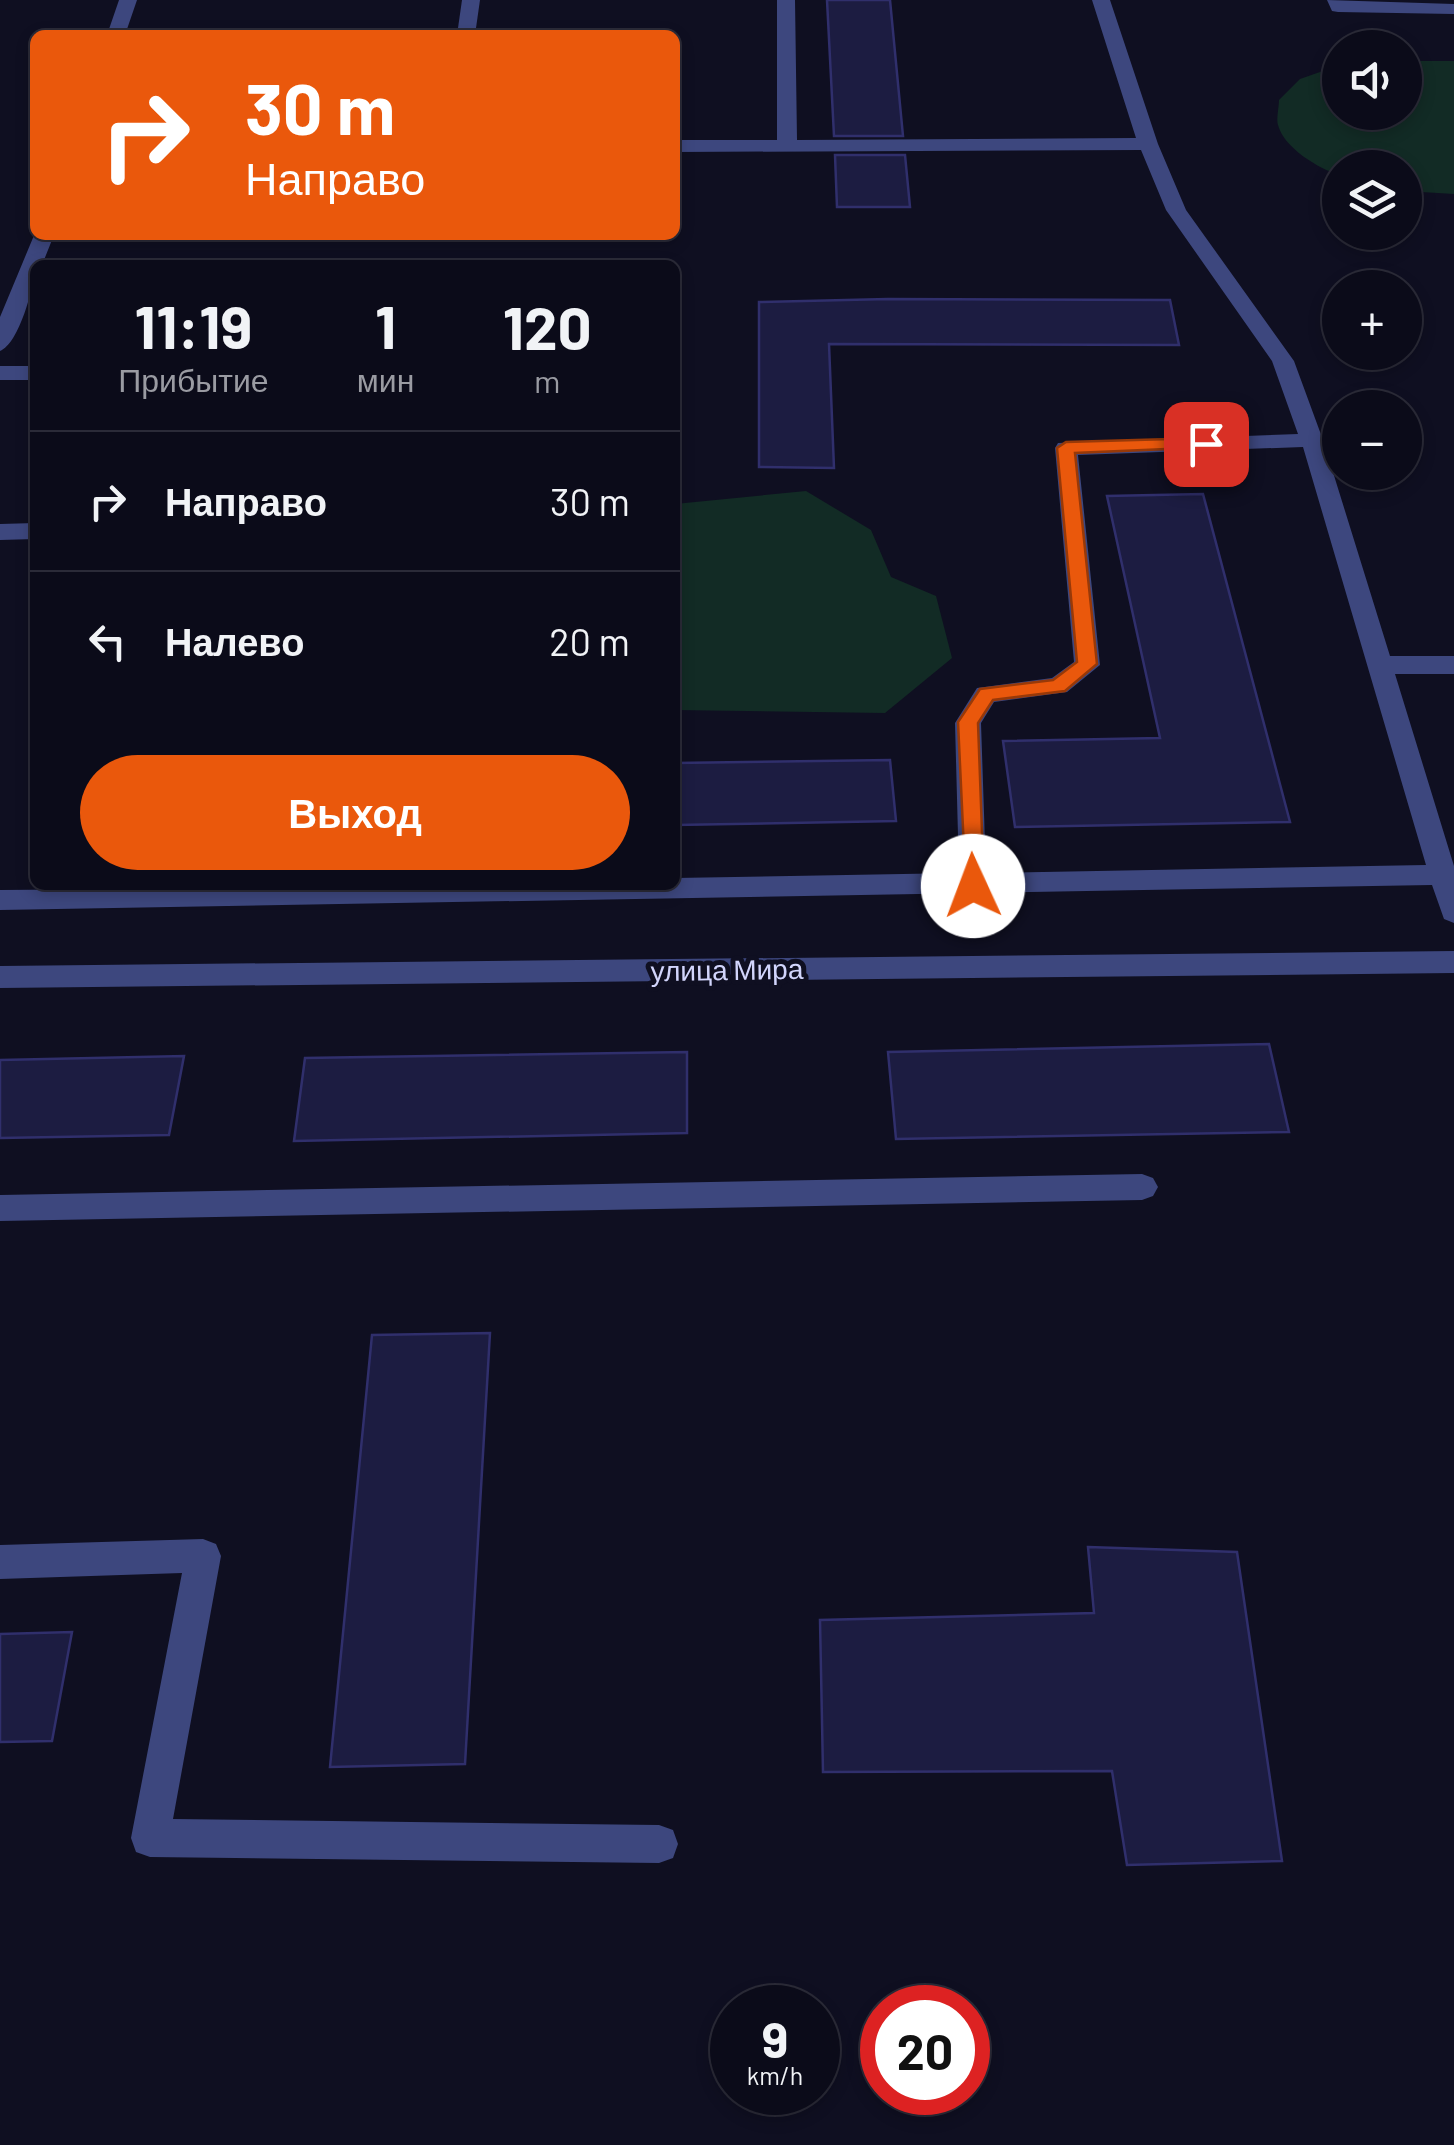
<!DOCTYPE html>
<html lang="ru">
<meta charset="utf-8">
<style>
:root{--surface:#0b0b19;--page:#191926;--text:#f1f3f6;--muted:#9a9ba2;--line:#2b2b38;--accent:#ea580c}
body{margin:0;font-family:Barlow,sans-serif;background:var(--page);color:var(--text);height:100vh;display:flex;flex-direction:column;font-size:38px;white-space:nowrap}
*{box-sizing:border-box;margin:0}
p{font-size:32px;color:var(--muted)}
.icon{flex:none;width:55px;height:55px;fill:none;stroke:currentColor;stroke-width:2;stroke-linecap:round;stroke-linejoin:round}
.map{position:relative;flex:1;overflow:hidden}
.details{position:absolute;left:30px;top:260px;width:650px;height:630px;display:flex;flex-direction:column;background:var(--surface);border-radius:15px;box-shadow:0 5px 15px #0003,0 0 0 2px var(--line)}
.details>*{flex:none}
.banner{position:absolute;left:30px;top:30px;width:650px;height:210px;border-radius:15px;box-shadow:0 5px 15px #0003,0 0 0 2px var(--line);background:#ea580c;color:#fff;overflow:hidden}
.controls{position:absolute;left:1322px;top:30px;display:grid;gap:20px}
.controls a{display:grid;place-items:center;width:100px;height:100px;border-radius:50%;background:var(--surface);box-shadow:0 5px 15px #0003,0 0 0 2px var(--line);font-size:50px}
.speed{position:absolute;left:710px;top:1985px;display:flex;gap:20px;font-size:50px;font-weight:700;text-align:center}
.speed>*{display:grid;place-content:center;width:130px;height:130px;border-radius:50%;background:var(--surface);box-shadow:0 5px 15px #0003,0 0 0 2px var(--line);line-height:1}
.speed small{font-size:25px;font-weight:400}
.speed .limit{border:15px solid #d22;background:#fff;color:#111}
.pin{position:absolute;display:grid;place-items:center;width:85px;height:85px;color:#fff;margin:-42px;border-radius:20px;box-shadow:0 5px 15px #0006}
.me{position:absolute;width:110px;margin:-55px;rotate:358deg;stroke-linejoin:round;filter:drop-shadow(0 0 8px #0008)}
.turn{display:flex;align-items:center;gap:35px;height:210px;padding:0 50px;font-size:45px}
.turn .icon{width:130px;height:130px;stroke-width:2.5}
.turn b{display:block;font-size:70px;line-height:85px}
.eta{display:flex;justify-content:space-evenly;align-items:center;height:170px;text-align:center}
.eta b{font-size:60px;font-weight:700;line-height:70px}
.primary-button{display:flex;gap:20px;margin-top:auto;padding:20px 50px}
.primary-button a{flex:1;height:115px;border-radius:60px;background:var(--accent);color:#fff;font-size:40px;font-weight:700;line-height:115px;text-align:center}
ul{padding:0;list-style:none}
li{display:flex;align-items:center;gap:30px;height:140px;padding:0 50px;border-top:2px solid var(--line)}
li div{flex:1}
li b{display:block;font-size:38px}
li em{font-style:normal}
.map>svg:first-child{display:block}
.green{fill:#122b25}
.building{fill:#1c1c41;stroke:#302f6c;stroke-width:2.5}
.lines{fill:none;stroke-linecap:round;stroke-linejoin:round}
.minor{fill:#3d477e;fill-rule:evenodd}
.route{fill:#ea580c;stroke:#983908;stroke-width:2.5}
.labels{text-anchor:middle;stroke-width:10;stroke-linejoin:round;paint-order:stroke}
.street-label{font-size:28px;fill:#d2d5fc;stroke:#0f0f21}
</style>
<div class="map">
<svg width="1454" height="2145" viewBox="0 0 1454 2145">
<rect width="100%" height="100%" fill="#0f0f21"/>
<!-- green -->
<g class="green">
<path d="M1405,61h49v133l-49,-3v-23h-65v7c-21,-6 -56,-27 -62,-50 -2,-6 1,-18 1,-25l21,-21 40,-14v47h65z"/>
<path d="M806,491l65,39 20,47 45,19 16,62 -67,55 -210,-3v-206z"/>
</g>
<!-- building -->
<g class="building">
<path d="M827,0h63l13,136h-69z"/>
<path d="M835,155h70l5,52h-73z"/>
<path d="M888,299l282,1 9,45 -350,-1 5,124 -75,-1v-165z"/>
<path d="M1203,494l87,328 -275,5 -12,-86 157,-3 -53,-242z"/>
<path d="M890,760l6,61 -221,4v-62z"/>
<path d="M1269,1044l20,88 -393,7 -8,-87z"/>
<path d="M687,1052v81l-393,8 11,-83z"/>
<path d="M184,1056l-15,79 -169,3v-78z"/>
<path d="M490,1333l-25,431 -135,3 42,-432z"/>
<path d="M1088,1547l149,5 45,309 -155,4 -15,-94 -289,1 -3,-152 274,-7z"/>
<path d="M72,1632l-20,109 -52,1v-108z"/>
</g>
<g class="lines">
<!-- minor -->
<g class="minor">
<path d="M119,0h18l-12,35h-18z"/>
<path d="M462,0h18l-5,35h-18z"/>
<path d="M777,0h18l2,140 339,-2 -44,-138h18l48,144 28,66 108,151 29,79 67,216h64v18h-59l59,192v57l-10,-4 -12,-34 -1432,25v-20l675,-5v-7l284,-5 -4,-150 22,-35 75,-10 22,-16 -19,-214 3,-5 240,-9 -26,-73 -106,-151 -25,-60 -466,2v-12h102zM1303,447l123,418 -440,8 -5,-150 13,-21 73,-10 33,-27 -22,-210z"/>
<path d="M1327,0l127,4v10l-116,-2 -6,-1z"/>
<path d="M35,233l19,2 -12,30h-7c0,20 -16,79 -35,86v-34z"/>
<rect x="0" y="366" width="35" height="14"/>
<path d="M35,523v16l-35,1v-16z"/>
<path d="M1454,951v22l-1454,15v-22z"/>
<path d="M1142,1174l11,4 5,9 -5,9 -11,4 -1142,21v-26z"/>
<path d="M203,1539l13,5 5,12 -48,263 486,6 14,5 5,14 -5,14 -14,5 -509,-6 -14,-5 -5,-14 51,-265 -182,6v-34z"/>
</g>
</g>
<!-- route -->
<path class="route" d="M1206,438l9,6 -2,3 -138,6 22,211 -32,27 -72,9 -15,23 6,163 -3,6h-15l-8,-170 22,-33 73,-9 24,-18 -20,-214 9,-6z"/>
<g class="labels">
<!-- street labels -->
<g class="street-label">
<text transform="translate(727 970) rotate(-1)" y="10">улица Мира</text>
</g>
</g>
</svg>
<div class="controls">
<a><svg class="icon" aria-label="sound" viewBox="0 0 24 24"><path d="M4 9h4l5-4v14l-5-4H4zM17 9q2 3 0 6"/></svg></a>
<a><svg class="icon" aria-label="layers" viewBox="0 0 24 24"><path d="M12 4l9 5-9 5-9-5zM3 14l9 5 9-5"/></svg></a>
<a>+</a>
<a>−</a>
</div>
<div class="speed"><div>9<small>km/h</small></div><div class="limit">20</div></div>
<div class="pin" style="left:1206px;top:444px;background:#d93025"><svg class="icon" aria-label="arrive" viewBox="0 0 24 24"><path d="M6 21V4h12l-3 4 3 4H6"/></svg></div>
<svg class="me" style="left:973px;top:886px" viewBox="-20 -20 40 40"><circle r="19" fill="#fff"/><path d="M0-13L10 11 0 6-10 11z" fill="#ea580c"/></svg>
<div class="banner">
<div class="turn"><svg class="icon" aria-label="right" viewBox="0 0 24 24"><path d="M7 20v-9h11M14 6l5 5-5 5"/></svg><div><b>30 m</b>Направо</div></div>
</div>
<section class="details">
<div class="eta">
<div><b>11:19</b><p>Прибытие</p></div>
<div><b>1</b><p>мин</p></div>
<div><b>120</b><p>m</p></div>
</div>
<ul>
<li><svg class="icon" aria-label="right" viewBox="0 0 24 24"><path d="M7 20v-9h11M14 6l5 5-5 5"/></svg><div><b>Направо</b></div><em>30 m</em></li>
<li><svg class="icon" aria-label="left" viewBox="0 0 24 24"><path d="M17 20v-9H6M10 6l-5 5 5 5"/></svg><div><b>Налево</b></div><em>20 m</em></li>
</ul>
<div class="primary-button"><a>Выход</a></div>
</section>
</div>
